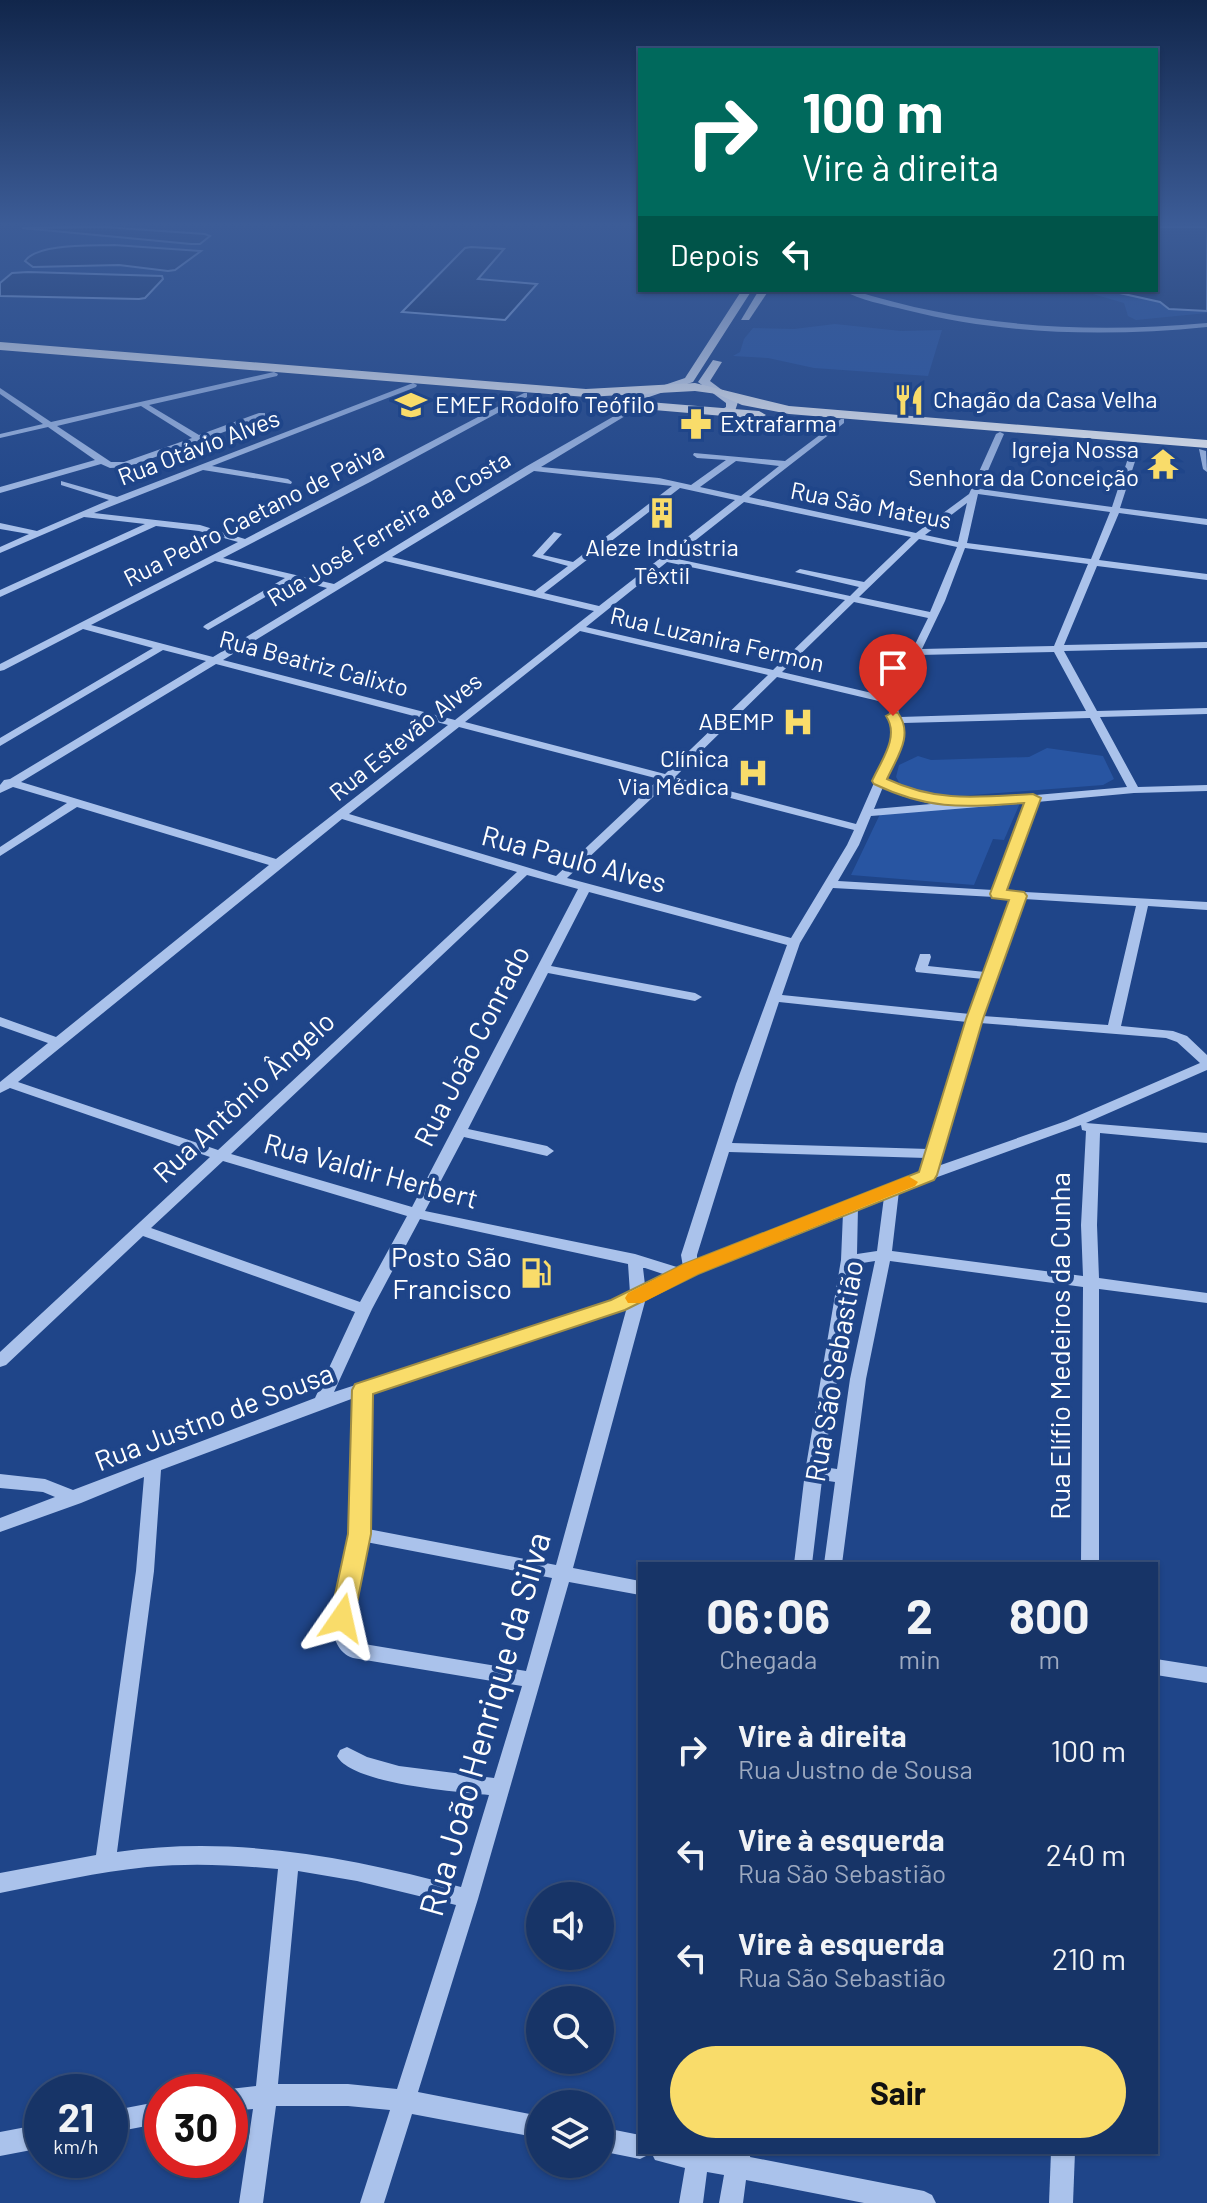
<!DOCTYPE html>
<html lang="pt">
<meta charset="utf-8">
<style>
:root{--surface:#173467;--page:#203c6d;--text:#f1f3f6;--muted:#9eaac0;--line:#364f7b;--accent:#f9dc6a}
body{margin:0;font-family:Barlow,sans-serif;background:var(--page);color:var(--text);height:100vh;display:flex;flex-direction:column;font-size:30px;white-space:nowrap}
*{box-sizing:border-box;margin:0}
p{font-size:26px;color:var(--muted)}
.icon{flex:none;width:44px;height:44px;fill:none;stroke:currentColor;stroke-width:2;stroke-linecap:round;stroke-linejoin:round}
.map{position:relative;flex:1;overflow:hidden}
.drawer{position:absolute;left:638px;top:1562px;width:520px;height:592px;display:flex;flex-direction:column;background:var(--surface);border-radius:0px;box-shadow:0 2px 6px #0004,0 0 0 2px var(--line)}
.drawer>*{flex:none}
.guide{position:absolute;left:638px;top:48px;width:520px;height:244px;border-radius:0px;box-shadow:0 2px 6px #0004,0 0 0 2px var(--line);background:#00695c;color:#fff;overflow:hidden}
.controls{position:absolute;left:526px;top:1882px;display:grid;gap:16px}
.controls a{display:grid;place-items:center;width:88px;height:88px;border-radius:50%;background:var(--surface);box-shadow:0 2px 6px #0004,0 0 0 2px var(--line);font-size:40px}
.speed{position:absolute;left:24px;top:2074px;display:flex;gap:16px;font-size:40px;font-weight:700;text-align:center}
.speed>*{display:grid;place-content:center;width:104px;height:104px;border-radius:50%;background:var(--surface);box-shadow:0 2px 6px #0004,0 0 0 2px var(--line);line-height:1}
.speed small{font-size:20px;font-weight:400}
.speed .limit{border:12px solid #d22;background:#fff;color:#111}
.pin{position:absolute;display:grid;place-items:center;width:68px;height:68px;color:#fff;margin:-82px -34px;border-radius:50% 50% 50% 0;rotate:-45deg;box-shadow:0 0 8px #0007}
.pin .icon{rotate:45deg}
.me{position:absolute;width:88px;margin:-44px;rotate:11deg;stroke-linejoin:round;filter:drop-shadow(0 0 6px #0008)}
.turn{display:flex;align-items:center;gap:28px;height:168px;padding:0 32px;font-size:36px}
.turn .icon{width:104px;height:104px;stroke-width:2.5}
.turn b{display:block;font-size:56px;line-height:68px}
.then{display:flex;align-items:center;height:76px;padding:0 32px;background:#0003;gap:16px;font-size:30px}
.eta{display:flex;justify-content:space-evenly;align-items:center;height:136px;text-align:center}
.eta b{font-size:48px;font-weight:700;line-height:56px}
.button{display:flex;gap:16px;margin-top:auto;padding:16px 32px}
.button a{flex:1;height:92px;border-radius:48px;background:var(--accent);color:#111;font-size:32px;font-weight:700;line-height:92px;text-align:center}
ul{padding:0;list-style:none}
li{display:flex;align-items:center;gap:24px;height:104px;padding:0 32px}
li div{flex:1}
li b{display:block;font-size:30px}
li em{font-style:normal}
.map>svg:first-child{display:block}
.green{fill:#2855a2}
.water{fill:#153268;stroke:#9ebced;stroke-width:2}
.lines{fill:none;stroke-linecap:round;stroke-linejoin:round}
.minor{fill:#aac2eb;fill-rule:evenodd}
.major{fill:#eff4fe;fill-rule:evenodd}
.highway{fill:#fff;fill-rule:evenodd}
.route{fill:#f9dc6a;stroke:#a28f45;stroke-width:2}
.slow{fill:#f59e0b}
.labels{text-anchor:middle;stroke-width:8;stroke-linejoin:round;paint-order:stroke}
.far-poi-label{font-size:24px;fill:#fff;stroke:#1f4589;text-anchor:start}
.far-street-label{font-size:24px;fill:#fff;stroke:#1f4589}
.street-label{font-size:28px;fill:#fff;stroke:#1f4589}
.poi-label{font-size:28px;fill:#fff;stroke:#1f4589;text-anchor:end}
.near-street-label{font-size:34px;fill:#fff;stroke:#1f4589}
</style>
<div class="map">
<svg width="1207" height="2203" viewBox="0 0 1207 2203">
<rect width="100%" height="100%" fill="#1f4589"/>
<!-- green -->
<g class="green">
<path d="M1079,290h27l32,6 22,6 9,7 38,2v2l-71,7 -8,-4 -4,-13z"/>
<path d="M835,324l66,7 41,-1 -14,46 -114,-8 -46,-10 -35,-2 7,-4 4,-13 9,-11 41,1z"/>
<path d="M1047,748l56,8 11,23 -11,6 -157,12 -26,-3 -20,-10 -4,-7 3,-12 19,-9 13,4 98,-3z"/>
<path d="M1020,803l-16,37 -11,-1 -19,46 -123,-10 31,-65z"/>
</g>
<!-- water -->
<g class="water">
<path d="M104,227l101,7 5,2 -10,8h-9l-169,-16z"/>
<path d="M1156,227h51v84l-38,-2 -9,-7 -54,-12h50z"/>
<path d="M114,245l87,6 -26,19 -7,1 -49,-6 -86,2 -8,-6c12,-18 67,-15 89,-16z"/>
<path d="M471,247l33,2 -26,30 59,5 -32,36 -103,-8 63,-64z"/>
<path d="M28,272l134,4 1,3 -18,19 -6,1 -139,-3v-13l12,-10z"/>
</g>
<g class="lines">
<!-- minor -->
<g class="minor">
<path d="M842,290h10c117,37 234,44 355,33v4c-101,10 -202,8 -301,-17 -21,-5 -46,-10 -64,-20z"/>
<path d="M274,372l4,2 -1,2 -128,29 50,30 60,-22h6v4l-137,50 -18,1 -9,-4 -101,29v-6l95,-27 -47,-33 -48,11v-4l43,-10 -43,-30v-6l51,34zM141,406l51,32 -68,24h-13l-54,-36z"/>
<path d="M413,383l4,2 -1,2 -204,79 76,13 4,3 -1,2 -88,-14 -109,43 106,12 45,14 279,-146h3v4l-157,85 -147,76 111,26 193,-118 110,-63 4,2 -1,2 -99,60 118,11 32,7 35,-25 -29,-2 -4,-3 1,-2 91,8 56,-42h3v4l-95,74 167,36 53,-39 27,-60 4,-2 4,2 -24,55 132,18 20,-61 4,-2 4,2 -20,62 87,11v6l-88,-12 -20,47 108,14v6l-110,-14 -33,79 143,-3v6l-143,3 33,60 110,-3v6l-107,3 38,70 69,-2v6l-73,2 -97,9 -32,89 202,11v8l-59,-4 -27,120 52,5 14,5 20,19v15l-121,53 121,10v10l-107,-10 -3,92 2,53 108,15v10l-108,-14v275h-18l2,-277 -193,-26 -24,118 -24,185h-18l11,-82 -13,-2 -10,84h-18l11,-92 36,-212 2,-47 -147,60 -50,25 -73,270 67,13v14l-71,-13 -91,317 -60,193 122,24v22l-128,-24 -28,89h-24l30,-93 -42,-4h-72l-13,97h-24l14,-94 -23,2v-19h-8l8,-3 26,-3 22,-217c-44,-4 -87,-6 -131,-2 -49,5 -98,16 -147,26v-20l96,-18 40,-284 8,-94 -63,26 -81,29v-14l55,-21 -12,-5 -43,-4v-14l45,5 28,11 242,-92 40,-86 -212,-76 -137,129 -6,2v-15l210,-195 -200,-69 -10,5v-11l48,-39 -48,-17v-9l56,20 213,-172 -192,-58 -77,49v-9l67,-44 -54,-16 -13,6v-8l4,-5 6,-1 196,-118 -43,-11 -163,96v-8l153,-90 -70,-19 -79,41 -4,1v-7l238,-122 -39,-11 -43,-5 -156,71v-7l145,-66 -61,-7 -84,36v-6l29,-13 -29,-5v-6l37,8 72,-31 -48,-15v-4l56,16zM736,461l43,5 -38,30 -41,-9zM534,471l138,15 -99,76 -30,-7 19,-21 -8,-2 -22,24 36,10 -33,25 -143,-34zM680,488l55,12 -136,106 -55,-13zM978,494l132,18 -19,47 -124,-16zM744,502l167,35 -47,45 -64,-13 -5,3 64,15 -9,9 -177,-38zM967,503l-9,39 -33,-7zM919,539l38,8 -27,65 -71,-15zM965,548l123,16 -34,82 -132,3 23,-48zM215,561l70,17 -80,47 -2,2 5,3 87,-50 32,8 -114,69 -122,-32zM385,561l209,50 -139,109 -232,-60zM667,562l178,38 -72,70 -187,-43zM854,602l74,16 -39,79 -107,-25zM580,631l188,44 -103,99 -200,-52zM1054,652l32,59 -186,6c-8,-21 10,-44 19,-62zM216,664l232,61 -172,134 -255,-77zM777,677l110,26 8,32 -39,89 -181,-47zM1090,718l37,69 -192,17 3,-3 -2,-2 -26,-7 -24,-12 19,-45 -2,-12zM459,727l200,52 -103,97 -207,-62zM669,782l185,48 -7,15 -56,93 -224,-60zM883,787l19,9 29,8 -57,5zM1026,803l-33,87 -155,-9 21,-36 12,-29zM342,819l175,53 -299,278 -200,-68zM527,875l51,14 -166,318 -181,-53zM833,888l179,10 -27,74 -57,-6 3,-9 -1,-3h-10l-5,15 1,3 67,7 -13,35 -188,-19 18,-52zM589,892l198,53 -51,139 -55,171 2,12 -3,1 -45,-14 -210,-43 39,-74 83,19 7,-5 -7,-5 -79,-17 80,-156 147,28 7,-4 -7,-4 -144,-27zM1024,899l112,7 -28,119 -125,-9zM779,1002l188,20 -38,127 -197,-6zM980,1023l186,15 11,4 23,21 -134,58 -128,45zM1081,1125l1,5 4,1 -5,94 2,51 -191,-25 7,-60zM729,1152l197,6 -4,14 -225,88v-5zM223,1161l184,55 -47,86 -209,-74zM884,1197l-7,54 -20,3 1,-47zM420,1219l208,45 2,29 -18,8 -278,91 38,-83zM875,1261l-25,118 -13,90 -14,-2 33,-203zM643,1268h2l21,7 -21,10zM627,1307l-71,258 -188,-36 2,-137zM354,1398l-4,136 -18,89c1,15 6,30 21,35l169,28 -28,92 -95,-12 -32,-9 -20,-10 -7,3 -3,6c14,28 121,36 152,39l-28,92c-113,-30 -227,-52 -344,-35l37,-281 7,-101zM366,1542l186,36 -26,93 -168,-28c-16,-17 4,-78 8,-101zM298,1871l59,10 99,24 -59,184 -49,-5h-70z"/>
<path d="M1199,449l7,2 1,21 -4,-3z"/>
<path d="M1156,1659l51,8v16l-51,-8z"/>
<path d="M162,2101v22l-52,10v-22z"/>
<path d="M42,2124v24l-42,8v-24z"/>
<path d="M600,2127l40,8v17h9l-1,3 -8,4 -40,-8z"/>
<path d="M651,2152h100l-1,5 174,34 8,4 4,8h-72l-118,-23 -3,23h-24l5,-28 -17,-3 -4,31h-24l6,-35 -30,-8z"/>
<path d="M1051,2152h24l-2,51h-24z"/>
</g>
<!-- major -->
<g class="major">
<path d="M742,290h10l-59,92 -47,16 -5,9h-8l5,-13 47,-16z"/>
<path d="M759,290h10l-20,30h-8z"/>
<path d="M713,360l9,2 -12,19 28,21 -3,9 -12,4 -6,-3 9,-5v-4l-28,-21z"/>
</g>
<!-- highway -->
<g class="highway">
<path d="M0,342l586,47 109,-6 94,23 418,34v8l-418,-34 -47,-9 -25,-11 -22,-3 -109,6 -586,-47z"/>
<path d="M624,400l135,11 7,4 -7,4 -140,-12 -2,-3z"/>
</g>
</g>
<!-- sky -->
<linearGradient id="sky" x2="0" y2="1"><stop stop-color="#11264b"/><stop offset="0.42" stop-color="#3c5c97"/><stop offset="1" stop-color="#3c5c97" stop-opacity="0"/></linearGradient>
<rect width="1207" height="535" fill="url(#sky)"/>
<!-- route -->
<path class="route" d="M893,712l5,1c16,22 -1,44 -11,66 51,24 92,18 146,15l8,4 -34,92 17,2 3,4 -44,123 -46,156 -3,5 -236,94 -73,36 -252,84 -2,140 -17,84 -3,7 -9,3 -8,-3 -4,-7 18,-84 4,-144 3,-6 256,-84 73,-36 235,-92 47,-153 43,-119 -17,-2 -2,-4 34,-91c-60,4 -93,8 -150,-19l-2,-3c9,-20 28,-45 14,-65z"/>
<!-- slow -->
<path class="slow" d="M908,1176l10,6 -3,4 -217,88 -56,29h-14l-3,-5 3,-5 56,-29z"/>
<!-- icons -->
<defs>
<symbol id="restaurant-bare" viewBox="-9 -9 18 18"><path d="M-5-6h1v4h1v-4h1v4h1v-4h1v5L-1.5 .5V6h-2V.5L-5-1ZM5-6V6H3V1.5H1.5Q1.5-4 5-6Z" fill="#f9dc6a" stroke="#1f4589" stroke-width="2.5" paint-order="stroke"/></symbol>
<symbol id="school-bare" viewBox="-9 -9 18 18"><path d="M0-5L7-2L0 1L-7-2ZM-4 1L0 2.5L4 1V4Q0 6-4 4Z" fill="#f9dc6a" stroke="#1f4589" stroke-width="2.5" paint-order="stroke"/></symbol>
<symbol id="pharmacy-bare" viewBox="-9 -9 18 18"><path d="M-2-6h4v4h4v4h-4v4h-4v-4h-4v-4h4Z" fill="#f9dc6a" stroke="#1f4589" stroke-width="2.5" paint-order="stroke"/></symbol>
<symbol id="temple-bare" viewBox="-9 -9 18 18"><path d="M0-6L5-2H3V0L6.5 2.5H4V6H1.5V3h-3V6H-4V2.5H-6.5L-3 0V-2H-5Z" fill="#f9dc6a" stroke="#1f4589" stroke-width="2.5" paint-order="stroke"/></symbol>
<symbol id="building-bare" viewBox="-9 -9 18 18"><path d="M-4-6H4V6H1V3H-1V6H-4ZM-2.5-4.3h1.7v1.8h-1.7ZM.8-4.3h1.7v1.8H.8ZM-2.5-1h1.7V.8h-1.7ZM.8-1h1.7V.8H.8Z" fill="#f9dc6a" stroke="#1f4589" stroke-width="2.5" paint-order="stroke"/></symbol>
<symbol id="hospital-bare" viewBox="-9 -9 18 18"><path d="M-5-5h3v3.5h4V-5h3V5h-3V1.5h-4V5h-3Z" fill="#f9dc6a" stroke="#1f4589" stroke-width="2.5" paint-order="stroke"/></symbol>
<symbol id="fuel-bare" viewBox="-9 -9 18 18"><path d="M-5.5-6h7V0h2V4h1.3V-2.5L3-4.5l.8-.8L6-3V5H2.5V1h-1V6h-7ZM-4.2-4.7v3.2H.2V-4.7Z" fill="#f9dc6a" stroke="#1f4589" stroke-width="2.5" paint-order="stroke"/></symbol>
</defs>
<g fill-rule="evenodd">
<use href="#restaurant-bare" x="887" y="378" width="44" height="44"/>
<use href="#school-bare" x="389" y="383" width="44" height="44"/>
<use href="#pharmacy-bare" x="674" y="402" width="44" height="44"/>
<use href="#temple-bare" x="1141" y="442" width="44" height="44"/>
<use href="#building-bare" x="640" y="491" width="44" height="44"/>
<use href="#hospital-bare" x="776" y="700" width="44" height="44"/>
<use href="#hospital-bare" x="731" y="751" width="44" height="44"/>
<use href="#fuel-bare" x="514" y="1251" width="44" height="44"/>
</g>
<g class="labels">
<!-- far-poi labels -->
<g class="far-poi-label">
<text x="933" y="408">Chagão da Casa Velha</text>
<text x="435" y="413">EMEF Rodolfo Teófilo</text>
<text x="720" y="432">Extrafarma</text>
<text x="1139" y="458" text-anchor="end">Igreja Nossa<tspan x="1139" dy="28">Senhora da Conceição</tspan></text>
<text x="662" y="556" text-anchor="middle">Aleze Indústria<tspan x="662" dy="28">Têxtil</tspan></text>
<text x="774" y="730" text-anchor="end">ABEMP</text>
<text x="729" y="767" text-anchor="end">Clínica<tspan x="729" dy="28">Via Médica</tspan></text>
</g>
<!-- far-street labels -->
<g class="far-street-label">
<text transform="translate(199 448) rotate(-21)" y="8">Rua Otávio Alves</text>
<text transform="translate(871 506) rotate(11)" y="8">Rua São Mateus</text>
<text transform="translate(254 515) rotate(-27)" y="8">Rua Pedro Caetano de Paiva</text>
<text transform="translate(389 529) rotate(-31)" y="8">Rua José Ferreira da Costa</text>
<text transform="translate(717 640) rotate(13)" y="8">Rua Luzanira Fermon</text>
<text transform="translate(314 664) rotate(15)" y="8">Rua Beatriz Calixto</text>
<text transform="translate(406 737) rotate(-39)" y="8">Rua Estevão Alves</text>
</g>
<!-- street labels -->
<g class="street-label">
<text transform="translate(574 859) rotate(15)" y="10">Rua Paulo Alves</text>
<text transform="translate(472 1046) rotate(-63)" y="10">Rua João Conrado</text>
<text transform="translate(244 1097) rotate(-43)" y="10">Rua Antônio Ângelo</text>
<text transform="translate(371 1171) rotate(15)" y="10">Rua Valdir Herbert</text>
<text transform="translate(1060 1346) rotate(-90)" y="10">Rua Elífio Medeiros da Cunha</text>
<text transform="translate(834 1371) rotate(-80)" y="10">Rua São Sebastião</text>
<text transform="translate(214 1417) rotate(-21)" y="10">Rua Justno de Sousa</text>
</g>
<!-- poi labels -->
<g class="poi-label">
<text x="512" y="1267">Posto São<tspan x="512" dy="32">Francisco</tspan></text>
</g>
<!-- near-street labels -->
<g class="near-street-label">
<text transform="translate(485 1724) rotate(-74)" y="12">Rua João Henrique da Silva</text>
</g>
</g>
</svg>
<div class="controls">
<a><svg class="icon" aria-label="sound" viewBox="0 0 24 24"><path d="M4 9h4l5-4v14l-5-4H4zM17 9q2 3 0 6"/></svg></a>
<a><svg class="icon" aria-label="search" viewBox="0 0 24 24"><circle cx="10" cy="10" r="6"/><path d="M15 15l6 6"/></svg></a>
<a><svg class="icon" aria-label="layers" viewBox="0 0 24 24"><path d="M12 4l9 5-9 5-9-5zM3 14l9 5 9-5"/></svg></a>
</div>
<div class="speed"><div>21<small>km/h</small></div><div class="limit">30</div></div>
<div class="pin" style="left:893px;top:716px;background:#d93025"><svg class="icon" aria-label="arrive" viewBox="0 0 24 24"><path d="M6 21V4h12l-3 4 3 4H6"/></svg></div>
<svg class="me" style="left:342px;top:1618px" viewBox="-20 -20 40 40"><path d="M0-17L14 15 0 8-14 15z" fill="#f9dc6a" stroke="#fff" stroke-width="4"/></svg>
<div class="guide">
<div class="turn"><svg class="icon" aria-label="right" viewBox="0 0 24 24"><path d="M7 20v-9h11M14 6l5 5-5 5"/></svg><div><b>100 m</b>Vire à direita</div></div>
<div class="then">Depois<svg class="icon" aria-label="left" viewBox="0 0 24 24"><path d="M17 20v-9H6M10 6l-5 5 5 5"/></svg></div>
</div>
<section class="drawer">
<div class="eta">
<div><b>06:06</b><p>Chegada</p></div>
<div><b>2</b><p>min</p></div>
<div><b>800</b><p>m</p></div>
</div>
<ul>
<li><svg class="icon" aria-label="right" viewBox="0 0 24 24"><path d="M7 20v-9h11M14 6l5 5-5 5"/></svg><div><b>Vire à direita</b><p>Rua Justno de Sousa</p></div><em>100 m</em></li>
<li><svg class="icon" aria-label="left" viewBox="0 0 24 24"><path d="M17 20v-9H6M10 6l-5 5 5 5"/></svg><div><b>Vire à esquerda</b><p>Rua São Sebastião</p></div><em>240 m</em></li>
<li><svg class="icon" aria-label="left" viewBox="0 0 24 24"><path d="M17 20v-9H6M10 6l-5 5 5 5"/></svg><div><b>Vire à esquerda</b><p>Rua São Sebastião</p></div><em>210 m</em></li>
</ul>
<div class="button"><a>Sair</a></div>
</section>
</div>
